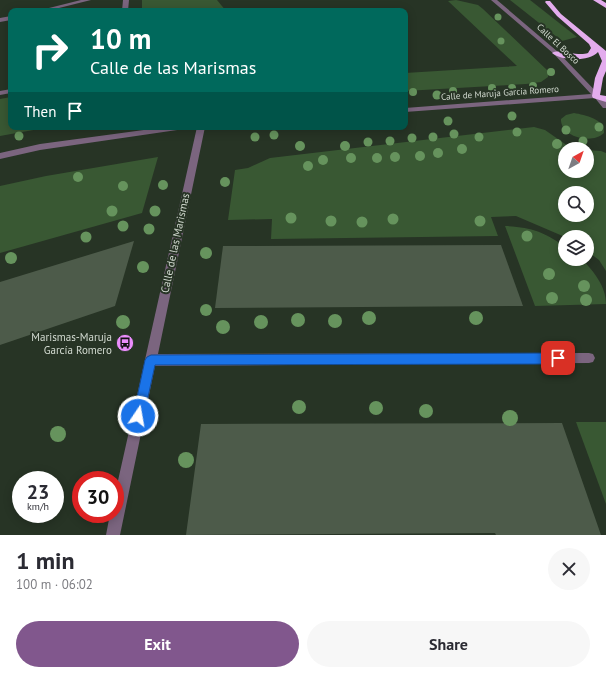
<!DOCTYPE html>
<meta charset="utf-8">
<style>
:root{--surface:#fff;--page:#f7f7f7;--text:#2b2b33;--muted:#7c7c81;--accent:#81578d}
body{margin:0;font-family:"PT Sans",sans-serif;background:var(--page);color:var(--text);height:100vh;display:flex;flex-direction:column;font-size:15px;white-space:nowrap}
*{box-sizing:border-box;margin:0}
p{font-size:13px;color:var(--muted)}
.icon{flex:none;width:22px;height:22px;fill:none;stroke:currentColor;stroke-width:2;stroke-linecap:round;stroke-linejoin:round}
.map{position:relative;height:535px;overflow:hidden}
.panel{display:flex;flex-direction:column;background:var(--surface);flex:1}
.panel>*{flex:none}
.banner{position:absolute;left:8px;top:8px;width:400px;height:122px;border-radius:8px;box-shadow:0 2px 10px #0003;background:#00695c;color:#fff;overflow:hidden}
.needle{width:26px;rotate:40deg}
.buttons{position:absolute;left:558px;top:142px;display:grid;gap:8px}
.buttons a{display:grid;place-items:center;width:36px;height:36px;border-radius:50%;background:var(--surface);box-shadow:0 2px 10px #0003;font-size:20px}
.speed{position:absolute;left:12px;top:471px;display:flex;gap:8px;font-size:20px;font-weight:700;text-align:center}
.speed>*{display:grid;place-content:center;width:52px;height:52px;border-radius:50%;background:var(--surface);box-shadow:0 2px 10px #0003;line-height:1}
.speed small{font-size:10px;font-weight:400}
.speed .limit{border:6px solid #d22;background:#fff;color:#111}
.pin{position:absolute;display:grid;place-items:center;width:34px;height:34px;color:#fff;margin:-17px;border-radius:8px;box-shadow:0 2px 6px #0006}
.me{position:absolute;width:44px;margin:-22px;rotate:12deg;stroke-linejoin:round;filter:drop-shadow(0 0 3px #0008)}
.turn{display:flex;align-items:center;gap:14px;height:84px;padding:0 16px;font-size:18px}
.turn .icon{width:52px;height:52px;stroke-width:2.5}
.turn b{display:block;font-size:28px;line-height:34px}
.then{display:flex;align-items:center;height:38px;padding:0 16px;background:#0003;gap:8px;font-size:15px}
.round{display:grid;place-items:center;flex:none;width:42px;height:42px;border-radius:21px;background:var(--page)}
.overview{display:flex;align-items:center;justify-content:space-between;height:68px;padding:0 16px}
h1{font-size:24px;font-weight:600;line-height:30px}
.button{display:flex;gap:8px;margin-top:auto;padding:8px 16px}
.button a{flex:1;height:46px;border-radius:24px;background:var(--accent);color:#fff;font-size:16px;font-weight:600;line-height:46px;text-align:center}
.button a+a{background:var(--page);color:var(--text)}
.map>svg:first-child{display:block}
.green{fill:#395833;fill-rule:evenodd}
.building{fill:#4d5b4a}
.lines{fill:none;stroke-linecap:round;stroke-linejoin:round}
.minor{fill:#7b657f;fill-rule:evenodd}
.highway{fill:#e3aced;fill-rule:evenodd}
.tree{fill:#66935d}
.route{fill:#1a73e8;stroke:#114b97}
.labels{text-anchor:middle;stroke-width:4;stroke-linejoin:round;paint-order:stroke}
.far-street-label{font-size:9px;fill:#d2dad0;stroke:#273425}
.street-label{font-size:11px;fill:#d2dad0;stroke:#273425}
.poi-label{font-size:11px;fill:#d2dad0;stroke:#273425;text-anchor:end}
</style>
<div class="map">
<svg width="606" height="535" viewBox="0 0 606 535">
<rect width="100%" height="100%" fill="#273425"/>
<!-- green -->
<g class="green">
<path d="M142,0h75l9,11h-84z"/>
<path d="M456,0l22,5 5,4 65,62v6l-7,5 -15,2 -121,7v-18l112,-7 -69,-65z"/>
<path d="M510,0h20l47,37 -15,4z"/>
<path d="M11,97v30h39l-50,9v-37z"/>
<path d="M574,113c11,2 31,6 30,20 -12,12 -44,4 -43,-14l5,-4z"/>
<path d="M534,127l11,3 23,16 13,3h-16v22h22v-21l14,1 5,2v118l-7,-11 -12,-9v-14h-22l-49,-21 -25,1 7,19 -227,3 1,-20 -44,1 7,-50 13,-2 22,-10zM565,193h22v22h-22z"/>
<path d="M158,157l-16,56 -142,40v-67l46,-10z"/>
<path d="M505,226c27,1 38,6 60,20v13h17c12,13 24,27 24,45l-71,2z"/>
<path d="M576,422h30v82z"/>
</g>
<!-- building -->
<g class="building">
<path d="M134,241l-19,65 -115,39v-63z"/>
<path d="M501,245l22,61 -308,2 8,-62z"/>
<path d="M562,423l39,112h-105l-1,-2 -309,2 15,-111z"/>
</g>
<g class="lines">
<!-- minor -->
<g class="minor">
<path d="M81,0h10l-44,11h-10z"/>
<path d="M123,0h6l-1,11h-6z"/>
<path d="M491,0h6l61,52 48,50v6h-3l-8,-10 -190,14v-4l186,-14 -37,-40z"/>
<path d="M11,16v4l-11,2v-4z"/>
<path d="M11,61v6l-3,-1v-3z"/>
<path d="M11,89v4l-11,2v-4z"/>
<path d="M166,127h22l-4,2 -144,21 -40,9v-6l40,-9z"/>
<path d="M197,127h8l-47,227 431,-1 4,1 2,4 -2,4 -4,1 -434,3 -35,169h-14l4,-21h5v-20z"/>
</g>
<!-- highway -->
<g class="highway">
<path d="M593,0h8l5,3v5z"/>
<path d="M546,1h4l11,13 45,37v20l-3,7 -3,17 6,1v6l-13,-4 -1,-2 3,-18 7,-17 -4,-9c-9,10 -36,9 -46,1 7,-5 25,4 36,0l3,-5 -2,-4 -32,-28 -12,-14z"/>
</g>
</g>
<!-- trees -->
<g class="tree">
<circle cx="498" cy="17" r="3.5"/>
<circle cx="501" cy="41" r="3.5"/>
<circle cx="551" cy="72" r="4"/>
<circle cx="533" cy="86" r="4"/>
<circle cx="492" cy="88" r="4"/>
<circle cx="512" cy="88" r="4"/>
<circle cx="453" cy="91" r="4"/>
<circle cx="413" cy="92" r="4"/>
<circle cx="437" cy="95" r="4.5"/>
<circle cx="512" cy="116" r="4.5"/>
<circle cx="448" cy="121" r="4.5"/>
<circle cx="599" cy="127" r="4.5"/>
<circle cx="566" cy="130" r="4.5"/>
<circle cx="517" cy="132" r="4.5"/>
<circle cx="454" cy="134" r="4.5"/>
<circle cx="274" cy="135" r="4.5"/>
<circle cx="19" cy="136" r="4.5"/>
<circle cx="255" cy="137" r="4.5"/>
<circle cx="433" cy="137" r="4.5"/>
<circle cx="479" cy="137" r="4.5"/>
<circle cx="412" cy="138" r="4.5"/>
<circle cx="390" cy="141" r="4.5"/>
<circle cx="583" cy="141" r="4.5"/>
<circle cx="368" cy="142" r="4.5"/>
<circle cx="557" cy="144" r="5"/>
<circle cx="300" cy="146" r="5"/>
<circle cx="345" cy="146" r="5"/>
<circle cx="462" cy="149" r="5"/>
<circle cx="438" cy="153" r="5"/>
<circle cx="420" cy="156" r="5"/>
<circle cx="395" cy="157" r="5"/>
<circle cx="351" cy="158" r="5"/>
<circle cx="377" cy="158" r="5"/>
<circle cx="323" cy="160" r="5"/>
<circle cx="308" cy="166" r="5"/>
<circle cx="78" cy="177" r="5"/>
<circle cx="225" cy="182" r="5"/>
<circle cx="163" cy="185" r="5"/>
<circle cx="123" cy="186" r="5"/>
<circle cx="112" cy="211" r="5.5"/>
<circle cx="155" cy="211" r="5.5"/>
<circle cx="291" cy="218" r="5.5"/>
<circle cx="393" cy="219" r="5.5"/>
<circle cx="331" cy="221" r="5.5"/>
<circle cx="480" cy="221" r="5.5"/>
<circle cx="362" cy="222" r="5.5"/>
<circle cx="123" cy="226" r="5.5"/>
<circle cx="149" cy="229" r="5.5"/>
<circle cx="527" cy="236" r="5.5"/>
<circle cx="86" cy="237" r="5.5"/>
<circle cx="206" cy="253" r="6"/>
<circle cx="11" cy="258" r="6"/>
<circle cx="143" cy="267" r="6"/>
<circle cx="549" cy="274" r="6"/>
<circle cx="584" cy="286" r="6"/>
<circle cx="552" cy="298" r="6"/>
<circle cx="586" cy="300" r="6"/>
<circle cx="206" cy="310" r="6"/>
<circle cx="369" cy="318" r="7"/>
<circle cx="476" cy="318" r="7"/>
<circle cx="298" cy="320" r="7"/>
<circle cx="335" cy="321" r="7"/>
<circle cx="123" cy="322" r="7"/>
<circle cx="261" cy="322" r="7"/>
<circle cx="223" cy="327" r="7"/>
<circle cx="299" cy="407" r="7"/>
<circle cx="376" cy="408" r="7"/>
<circle cx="426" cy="411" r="7"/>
<circle cx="510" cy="418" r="8"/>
<circle cx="58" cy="434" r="8"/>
<circle cx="186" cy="460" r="8"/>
</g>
<!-- route -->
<path class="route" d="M558,353l3,2 2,3 -2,4 -3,2 -403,1 -12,55 -5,2 -4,-2 -1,-4 12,-56 2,-3 4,-2z"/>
<!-- icons -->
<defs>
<symbol id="bus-disc" viewBox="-11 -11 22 22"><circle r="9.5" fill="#eb8dfc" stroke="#273425"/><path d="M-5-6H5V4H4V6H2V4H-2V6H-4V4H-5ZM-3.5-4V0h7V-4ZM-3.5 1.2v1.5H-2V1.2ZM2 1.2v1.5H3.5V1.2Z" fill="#111"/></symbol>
</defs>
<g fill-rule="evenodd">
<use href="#bus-disc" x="115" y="333" width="20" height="20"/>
</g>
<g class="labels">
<!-- far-street labels -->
<g class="far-street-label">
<text transform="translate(558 44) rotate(43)" y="3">Calle El Bosco</text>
<text transform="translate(500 93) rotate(-4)" y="3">Calle de Maruja García Romero</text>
</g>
<!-- street labels -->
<g class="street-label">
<text transform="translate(175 243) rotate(-78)" y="4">Calle de las Marismas</text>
</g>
<!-- poi labels -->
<g class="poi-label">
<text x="112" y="341">Marismas-Maruja<tspan x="112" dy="13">García Romero</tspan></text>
</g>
</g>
</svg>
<div class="buttons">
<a><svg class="needle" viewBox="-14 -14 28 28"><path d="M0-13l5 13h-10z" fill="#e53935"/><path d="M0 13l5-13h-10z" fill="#7c7c81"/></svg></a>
<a><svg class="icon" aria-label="search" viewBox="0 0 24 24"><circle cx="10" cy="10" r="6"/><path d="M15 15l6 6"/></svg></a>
<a><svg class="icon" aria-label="layers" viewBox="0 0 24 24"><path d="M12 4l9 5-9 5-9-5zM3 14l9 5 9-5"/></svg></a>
</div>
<div class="speed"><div>23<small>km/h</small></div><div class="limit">30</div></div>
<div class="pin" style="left:558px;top:358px;background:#d93025"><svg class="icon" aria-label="arrive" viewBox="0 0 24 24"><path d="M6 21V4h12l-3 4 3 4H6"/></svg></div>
<svg class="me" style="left:138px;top:416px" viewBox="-20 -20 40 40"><circle r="17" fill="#1a73e8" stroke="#fff" stroke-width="3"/><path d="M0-11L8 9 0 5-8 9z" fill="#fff"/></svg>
<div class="banner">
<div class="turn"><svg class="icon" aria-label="right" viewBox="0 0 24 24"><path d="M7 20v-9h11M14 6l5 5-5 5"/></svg><div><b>10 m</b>Calle de las Marismas</div></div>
<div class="then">Then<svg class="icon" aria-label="arrive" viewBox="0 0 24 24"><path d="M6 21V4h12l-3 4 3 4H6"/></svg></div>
</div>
</div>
<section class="panel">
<div class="overview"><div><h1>1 min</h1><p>100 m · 06:02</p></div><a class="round"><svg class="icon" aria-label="close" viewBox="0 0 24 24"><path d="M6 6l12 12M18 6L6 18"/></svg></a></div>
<div class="button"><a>Exit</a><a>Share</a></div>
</section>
